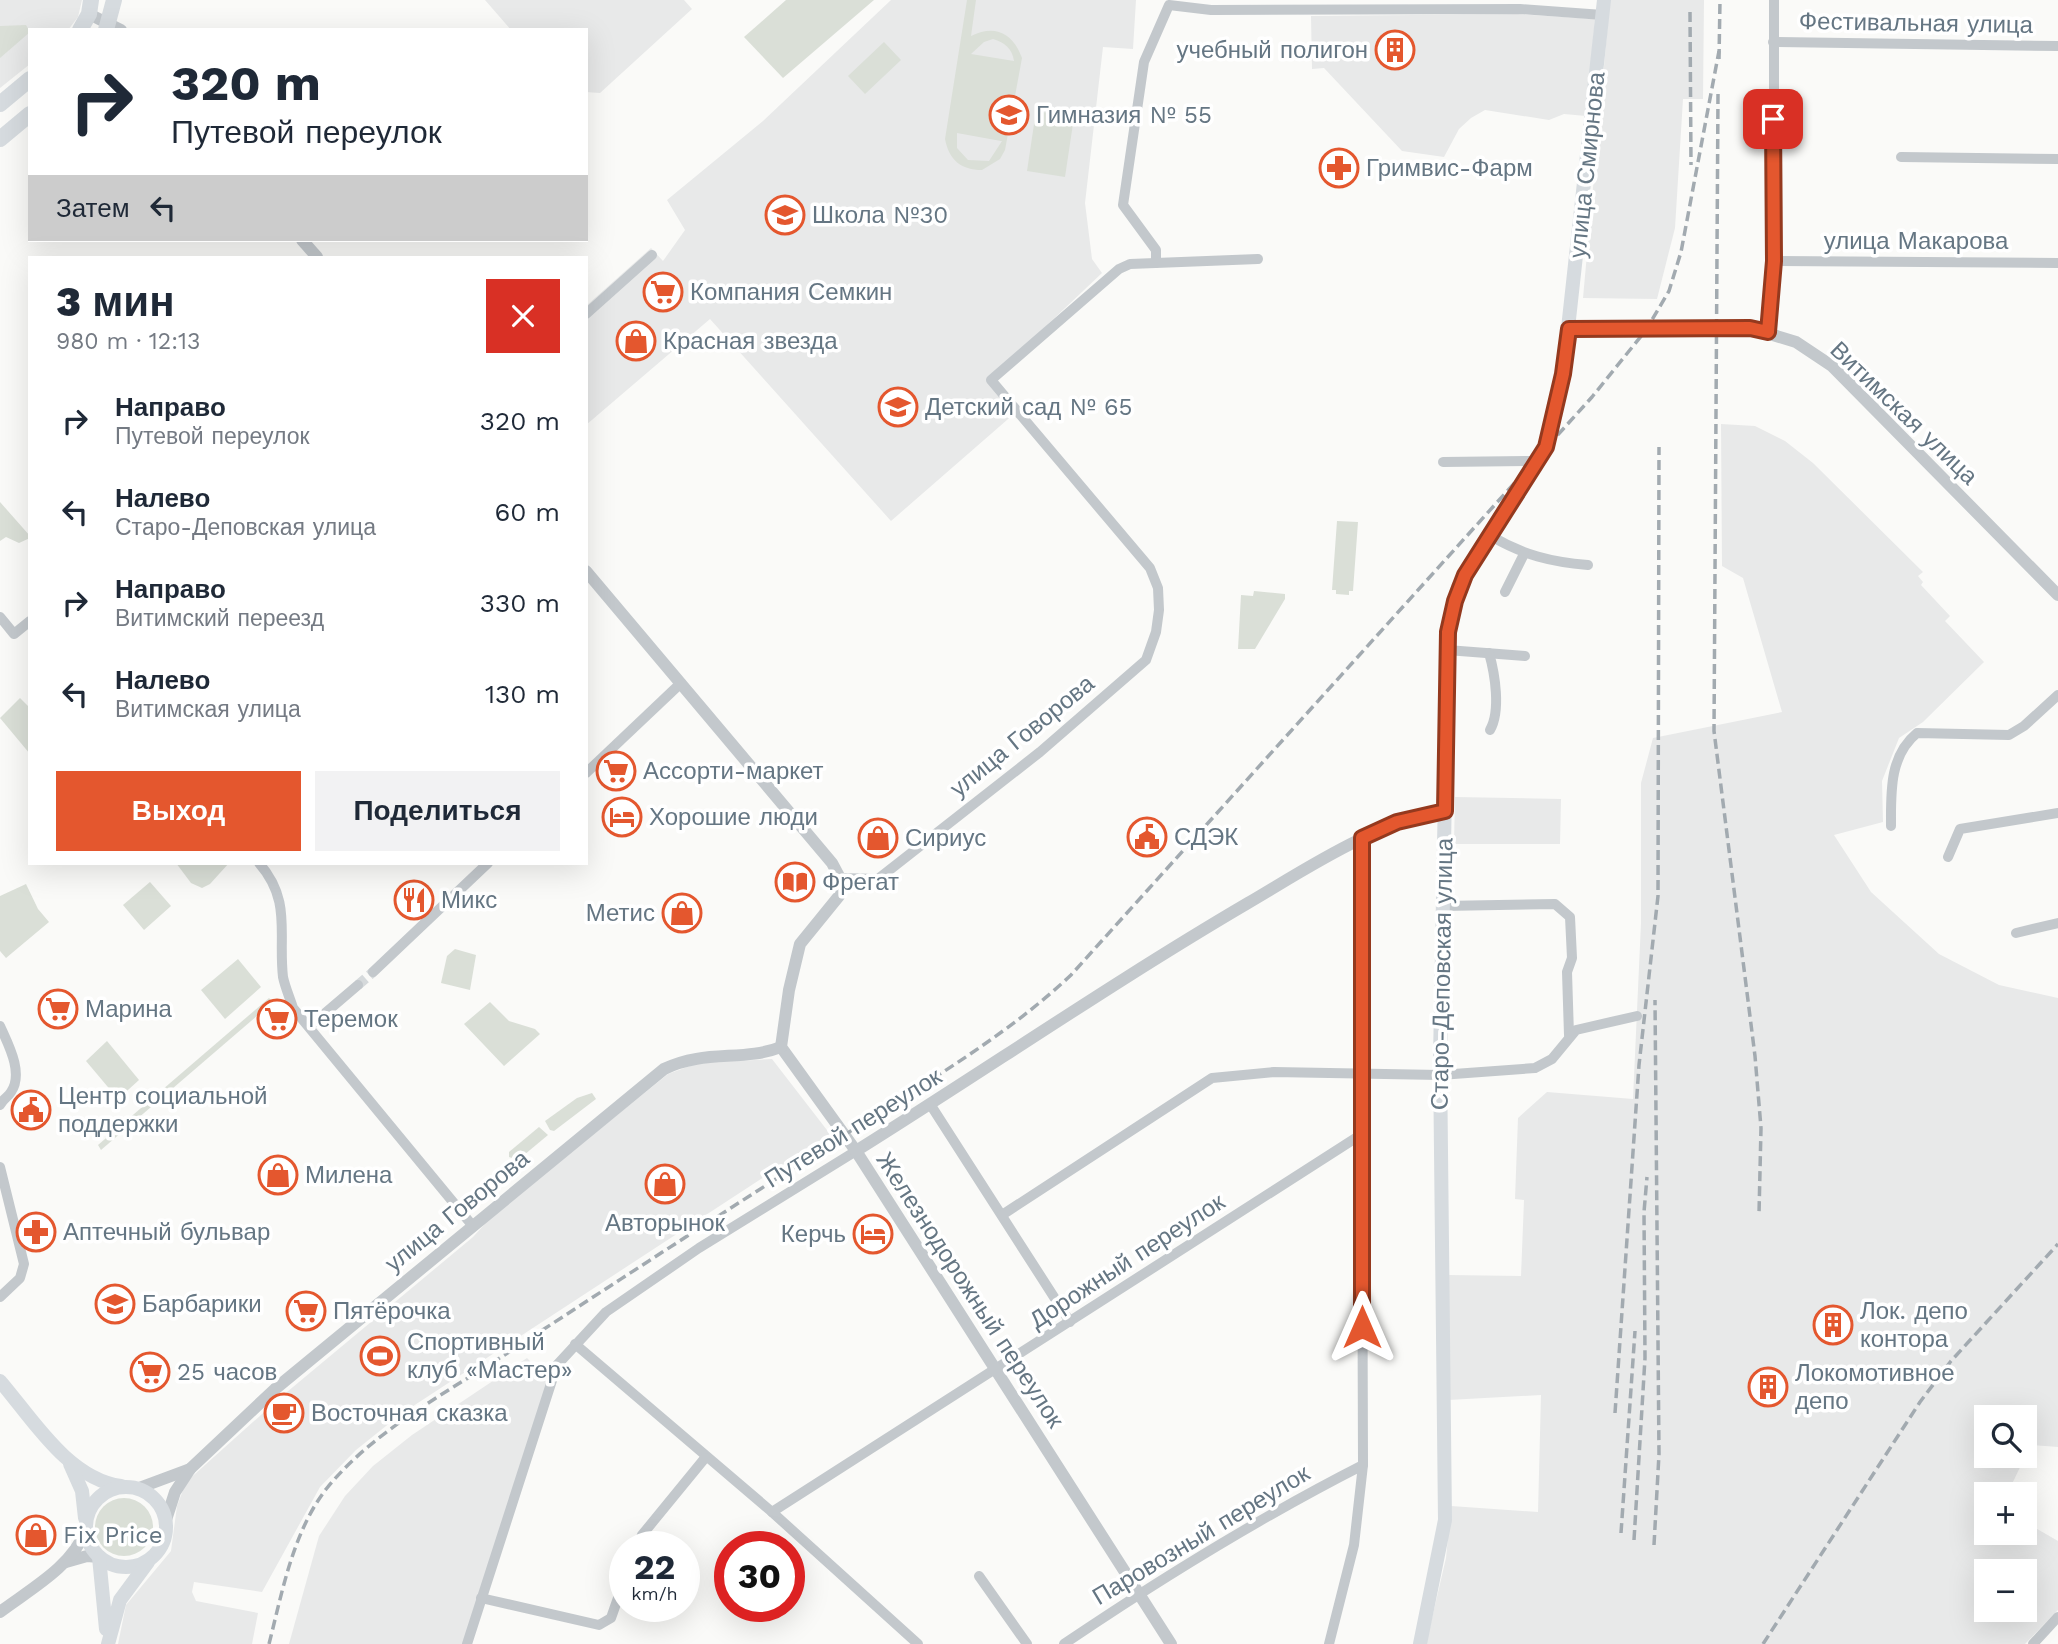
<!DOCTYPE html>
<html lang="ru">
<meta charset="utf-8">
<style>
:root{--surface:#fff;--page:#f2f2f3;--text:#1f2937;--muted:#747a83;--accent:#e4572e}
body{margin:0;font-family:"Work Sans",sans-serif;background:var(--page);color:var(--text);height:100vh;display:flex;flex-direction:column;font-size:26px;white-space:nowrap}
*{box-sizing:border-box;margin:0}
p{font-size:23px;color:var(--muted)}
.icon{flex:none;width:38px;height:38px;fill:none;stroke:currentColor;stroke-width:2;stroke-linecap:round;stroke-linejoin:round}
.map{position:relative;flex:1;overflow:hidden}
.details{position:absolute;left:28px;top:256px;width:560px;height:609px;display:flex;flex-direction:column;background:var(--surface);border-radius:0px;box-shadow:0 7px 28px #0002}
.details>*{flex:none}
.top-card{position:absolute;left:28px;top:28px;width:560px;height:214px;border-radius:0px;box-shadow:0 7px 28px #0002;background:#fff;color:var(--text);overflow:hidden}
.tools{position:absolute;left:1974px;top:1405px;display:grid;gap:14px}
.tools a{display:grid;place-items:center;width:63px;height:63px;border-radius:0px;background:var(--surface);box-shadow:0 7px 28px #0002;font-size:35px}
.speed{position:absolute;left:609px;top:1531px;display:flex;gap:14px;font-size:35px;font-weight:700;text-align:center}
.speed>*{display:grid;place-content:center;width:91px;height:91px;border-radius:50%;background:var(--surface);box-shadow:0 7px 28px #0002;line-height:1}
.speed small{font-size:18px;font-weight:400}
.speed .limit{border:10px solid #d22;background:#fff;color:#111}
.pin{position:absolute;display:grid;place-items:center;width:60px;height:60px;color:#fff;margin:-30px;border-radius:14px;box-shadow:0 4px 10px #0006}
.me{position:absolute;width:77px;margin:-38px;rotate:0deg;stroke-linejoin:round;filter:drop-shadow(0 0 5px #0008)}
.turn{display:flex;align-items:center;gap:24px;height:147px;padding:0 28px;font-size:32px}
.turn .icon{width:91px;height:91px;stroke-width:2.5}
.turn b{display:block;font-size:49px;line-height:60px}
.then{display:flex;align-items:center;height:66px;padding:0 28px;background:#0003;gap:14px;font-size:26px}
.round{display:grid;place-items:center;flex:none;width:74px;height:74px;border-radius:0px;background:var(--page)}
.summary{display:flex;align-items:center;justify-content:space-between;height:119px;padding:0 28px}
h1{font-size:42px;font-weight:800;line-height:52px}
.primary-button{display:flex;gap:14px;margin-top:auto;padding:14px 28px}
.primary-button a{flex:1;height:80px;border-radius:0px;background:var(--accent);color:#fff;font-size:28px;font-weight:800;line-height:80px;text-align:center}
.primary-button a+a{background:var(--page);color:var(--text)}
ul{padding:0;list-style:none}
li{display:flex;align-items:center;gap:21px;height:91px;padding:0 28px}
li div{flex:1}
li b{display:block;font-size:26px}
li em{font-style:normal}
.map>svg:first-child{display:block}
.built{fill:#e8e9e9;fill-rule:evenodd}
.green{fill:#dadfd7;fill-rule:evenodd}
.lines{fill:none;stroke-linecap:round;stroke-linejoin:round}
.minor-tunnel{stroke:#d5d9db;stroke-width:10;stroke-dasharray:10 5;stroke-linecap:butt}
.minor{stroke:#c3c8cc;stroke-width:10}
.tertiary{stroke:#c3c8cc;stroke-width:12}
.secondary{stroke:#d6dbdf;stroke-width:14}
.primary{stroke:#d6dbdf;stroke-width:16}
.rail{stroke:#a2aab0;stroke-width:3.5;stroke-dasharray:10 5;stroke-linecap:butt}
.route-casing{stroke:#94391e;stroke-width:18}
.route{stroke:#e4572e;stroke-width:12}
.labels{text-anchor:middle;stroke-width:7;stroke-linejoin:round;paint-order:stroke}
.street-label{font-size:24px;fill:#657683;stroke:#fff}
.poi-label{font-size:24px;fill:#657683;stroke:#fff;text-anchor:start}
</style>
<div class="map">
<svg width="2058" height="1644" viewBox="0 0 2058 1644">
<rect width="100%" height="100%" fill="#fafaf8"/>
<!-- built -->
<g class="built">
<path d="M0,0h82l-4,17 -10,13h-38v34l-30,24z"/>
<path d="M485,0h199l8,9 -92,84 -14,-1v-62h-75z"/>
<path d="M891,0h245l-3,49 -30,-2 -18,156 7,56 10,14 -115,109 28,31 -124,108 -181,-202 -124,106v-119l65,-58 12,13 22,-31 -18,-30 96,-79z"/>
<path d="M1610,0h94l-1,99h-20l-8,129 -18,71 -74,-1z"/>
<path d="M1517,14l78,5 -9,97 -22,-2 -15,6 -64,-10 -14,8 -12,11 -15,28 -42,-6 -78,-83 -12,1 -1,-53z"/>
<path d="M1721,424l34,2 30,15 28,22 110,109 -5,4 5,6 -2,3 29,31 -5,5 39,41 -61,60 -24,16 -17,43 1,41 -49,13 37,57 68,62 60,31 59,13v449l-27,-2 -24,49h-21v39h39v-11l33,19v69l-33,34h-599l20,-86 5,-52 87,6 3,-117 -93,5 1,-125 72,1 3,-76 -9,-1 3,-81 29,-26 86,7 8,-176v-140l12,-45 129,-26 -39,-134 -21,-12zM1986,1418h39v38h-39zM1986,1572h39v38h-39z"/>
<path d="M1455,797l106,2 -1,45h-106z"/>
<path d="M772,1059l58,75 -429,280 -45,36 -36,37 -58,105 -68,-10 -2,10 4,9 62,12 -6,31h-134l8,-39 45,-54 6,-45 9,-24 95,-85 192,-160 20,-22 175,-141 30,-11z"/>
<path d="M527,1358l21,22 -85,264h-174l30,-108 26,-40 28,-30 39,-31z"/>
</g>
<!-- green -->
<g class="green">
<path d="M786,0h88l-91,78 -39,-41z"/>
<path d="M967,0h9l-5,36c24,-12 42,-3 51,22l-17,92 -5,9 -18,11c-21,0 -33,-10 -37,-31zM993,39c12,4 19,9 21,22l-43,-7 13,-12zM957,133l44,8h1l-13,20 -21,-1 -11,-12z"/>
<path d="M26,25l4,7 -30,26v-32z"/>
<path d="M884,42l17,18 -36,34 -17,-18z"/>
<path d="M1036,111l38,6 -9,60 -38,-6z"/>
<path d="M0,502l30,34v2l-11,5 -13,-6 -6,4z"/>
<path d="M1337,521l21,1 -5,69h-4v4l-13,-1v-4h-4z"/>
<path d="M1254,591l31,3v5l-30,50h-17l3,-54 12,1z"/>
<path d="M20,698l10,10v46l-30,-36z"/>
<path d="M176,863h53l-19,21 -8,4 -11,-5z"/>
<path d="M150,882l21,24 -27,24 -21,-25z"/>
<path d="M26,884l12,25 11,13 -43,36 -6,-7v-55z"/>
<path d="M455,949l21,6 -6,35 -29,-7 6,-27z"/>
<path d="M238,959l23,28 -36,32 -24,-29z"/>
<path d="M269,998l4,4 -172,148 -3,-5z"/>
<path d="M490,1002l19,19 26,8 5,5 -36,32 -40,-42z"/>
<path d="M107,1041l32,39 -21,19 -32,-38z"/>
<path d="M592,1093l4,6 -42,32 -4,-1 -5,-9 32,-23z"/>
<path d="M539,1127l9,8 -30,25 -9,-3v-5z"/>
<circle cx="124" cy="1527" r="29"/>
</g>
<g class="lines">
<!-- minor-tunnel -->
<path class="minor-tunnel" d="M358,985l15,-13"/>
<!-- minor -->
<g class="minor">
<path d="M1773,42l285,4"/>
<path d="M1901,157l157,2"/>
<path d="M1774,261l284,2"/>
<path d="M1156,263v-13l-33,-45 21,-143 25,-57 42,5 309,-1 83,6"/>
<path d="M586,314l66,-59"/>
<path d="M1768,332l6,-71v-261"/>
<path d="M1443,462l90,-1 7,-3"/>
<path d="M1491,536c32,19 60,26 97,29"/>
<path d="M1505,592l19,-38"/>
<path d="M0,617l14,17 16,-13"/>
<path d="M1447,650l78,6"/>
<path d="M1489,653c6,21 12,58 1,77"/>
<path d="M586,773l95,-90"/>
<path d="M1891,826c0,-33 -2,-70 26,-93l92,2 15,-9 34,-31"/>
<path d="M1948,857l12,-28 98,-16"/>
<path d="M259,863c33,38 19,70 24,114 2,10 7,21 10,31l179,217"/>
<path d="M840,878l38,1 162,-127 106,-92 10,-28 3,-22 -1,-22 -8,-20 -159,-188 128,-111 11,-5 128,-5"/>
<path d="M1443,906l112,-2 15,13 2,41 -5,14 2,63"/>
<path d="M2016,933l42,-10"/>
<path d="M373,972l115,-109"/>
<path d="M0,1026c8,18 24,47 11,66 -3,5 -8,7 -11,13"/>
<path d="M310,1026l48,-41"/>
<path d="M930,1104l140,218"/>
<path d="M0,1167l24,97 -4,14 -20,19"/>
<path d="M1002,1215l210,-137 62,-6 166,3 95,-7 17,-9 24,-29 61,-14"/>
<path d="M575,1344l197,168 146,132"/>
<path d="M772,1512l590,-378"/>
<path d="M637,1547l5,-12 63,-77"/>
<path d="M979,1576l48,68"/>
<path d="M481,1598l118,27 12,-7 14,-40"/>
<path d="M467,1644l90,-279 49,-53 93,-64 157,-97"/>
<path d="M1064,1644c96,-65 195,-126 299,-179"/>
<path d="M1329,1644l25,-99 9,-80 -2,-627"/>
<path d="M2033,1644l25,-27"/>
</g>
<!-- tertiary -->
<g class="tertiary">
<path d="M89,14l32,16"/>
<path d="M302,240l15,17"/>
<path d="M1569,329l181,-1 46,14 36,24 226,229"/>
<path d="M586,571l246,292 8,15 -1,18 -39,48 -11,46 -8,57 75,104 315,493"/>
<path d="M856,1151c131,-82 259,-170 392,-248 63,-37 124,-79 197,-92"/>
<path d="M139,1488l51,-19"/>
<path d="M166,1520l9,-28 15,-23 85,-80 389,-320c41,-20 79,-7 117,-22"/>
<path d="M66,1562l21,-6 12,1"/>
<path d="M0,1612c29,-22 73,-46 85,-81"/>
</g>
<!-- secondary -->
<g class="secondary">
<path d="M0,1381c32,37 68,98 121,105"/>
<path d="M70,1464l12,27 3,27"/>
<circle cx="126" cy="1527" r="40"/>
<path d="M99,1557l7,72"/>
<path d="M108,1644l12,-44 28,-38"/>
<path d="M1420,1644l25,-124 -5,-461 8,-427 10,-45 7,-12 81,-128 17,-73 41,-374"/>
</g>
<!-- primary -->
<g class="primary">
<path d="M80,30l9,-16 2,-14"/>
<path d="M106,30l8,-30"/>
<path d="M0,104l30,-25"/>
<path d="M0,139l30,-25"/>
</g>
<!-- rail -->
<g class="rail">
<path d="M1690,12l1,153"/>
<path d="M1719,59l1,-59"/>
<path d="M1718,94l-4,637 41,325 6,72 -2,86"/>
<path d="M1615,1413l24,-348 19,-169 1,-449"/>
<path d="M1621,1533l14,-202"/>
<path d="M1634,1540l11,-182 -1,-146 3,-35"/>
<path d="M1654,1545l5,-91 -4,-454"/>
<path d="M269,1644c13,-51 24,-113 58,-156 48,-59 123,-97 185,-138 110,-72 220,-143 331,-214 78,-51 160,-97 228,-161l521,-578 54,-67 23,-39 12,-39 38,-201"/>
<path d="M1763,1644l157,-242 31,-41 107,-117"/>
</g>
</g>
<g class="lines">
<defs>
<path id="route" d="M1362,1327v-489l35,-16 48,-11 3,-179 7,-31 10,-26 81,-128 17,-73 6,-45 181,-1 18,4 6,-71 -1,-142"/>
</defs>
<!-- route casing -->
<use href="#route" class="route-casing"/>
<!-- route -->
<use href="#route" class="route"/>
</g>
<!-- icons -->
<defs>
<symbol id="building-ring" viewBox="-11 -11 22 22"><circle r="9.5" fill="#fff" stroke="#e4572e" stroke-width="1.5"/><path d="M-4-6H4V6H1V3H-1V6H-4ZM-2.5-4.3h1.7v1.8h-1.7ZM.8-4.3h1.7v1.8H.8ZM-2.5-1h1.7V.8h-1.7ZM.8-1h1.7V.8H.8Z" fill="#e4572e"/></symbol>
<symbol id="school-ring" viewBox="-11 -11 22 22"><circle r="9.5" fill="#fff" stroke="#e4572e" stroke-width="1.5"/><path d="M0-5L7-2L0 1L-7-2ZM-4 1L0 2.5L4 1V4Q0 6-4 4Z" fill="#e4572e"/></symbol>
<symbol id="pharmacy-ring" viewBox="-11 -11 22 22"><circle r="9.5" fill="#fff" stroke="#e4572e" stroke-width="1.5"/><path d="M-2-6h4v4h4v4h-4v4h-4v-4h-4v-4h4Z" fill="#e4572e"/></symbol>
<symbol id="supermarket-ring" viewBox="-11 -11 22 22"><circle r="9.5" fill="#fff" stroke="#e4572e" stroke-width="1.5"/><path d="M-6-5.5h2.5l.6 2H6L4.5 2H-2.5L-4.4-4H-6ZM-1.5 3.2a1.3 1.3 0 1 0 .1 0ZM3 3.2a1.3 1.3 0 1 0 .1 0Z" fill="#e4572e"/></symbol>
<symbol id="shop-ring" viewBox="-11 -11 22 22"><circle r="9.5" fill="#fff" stroke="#e4572e" stroke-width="1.5"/><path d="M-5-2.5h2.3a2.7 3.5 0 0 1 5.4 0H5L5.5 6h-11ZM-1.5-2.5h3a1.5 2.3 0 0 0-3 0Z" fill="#e4572e"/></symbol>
<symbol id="hotel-ring" viewBox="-11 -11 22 22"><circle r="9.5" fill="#fff" stroke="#e4572e" stroke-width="1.5"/><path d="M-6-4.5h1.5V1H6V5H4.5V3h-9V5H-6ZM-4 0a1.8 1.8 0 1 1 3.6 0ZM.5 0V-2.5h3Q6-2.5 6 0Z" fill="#e4572e"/></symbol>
<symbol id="civic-ring" viewBox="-11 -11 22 22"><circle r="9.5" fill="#fff" stroke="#e4572e" stroke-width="1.5"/><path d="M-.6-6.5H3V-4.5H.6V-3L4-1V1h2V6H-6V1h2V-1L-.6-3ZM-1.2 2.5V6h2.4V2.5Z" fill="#e4572e"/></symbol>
<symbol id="library-ring" viewBox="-11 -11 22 22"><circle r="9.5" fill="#fff" stroke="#e4572e" stroke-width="1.5"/><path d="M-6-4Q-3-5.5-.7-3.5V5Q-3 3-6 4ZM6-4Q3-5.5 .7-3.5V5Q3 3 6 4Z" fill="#e4572e"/></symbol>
<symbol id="restaurant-ring" viewBox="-11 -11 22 22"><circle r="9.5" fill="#fff" stroke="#e4572e" stroke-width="1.5"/><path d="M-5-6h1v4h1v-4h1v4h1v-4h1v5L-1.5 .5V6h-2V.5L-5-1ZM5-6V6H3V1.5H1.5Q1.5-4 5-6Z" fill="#e4572e"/></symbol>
<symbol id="stadium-ring" viewBox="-11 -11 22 22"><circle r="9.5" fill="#fff" stroke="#e4572e" stroke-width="1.5"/><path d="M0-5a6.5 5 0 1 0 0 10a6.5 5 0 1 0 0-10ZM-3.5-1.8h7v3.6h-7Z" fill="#e4572e"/></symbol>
<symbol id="cafe-ring" viewBox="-11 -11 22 22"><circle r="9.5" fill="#fff" stroke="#e4572e" stroke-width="1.5"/><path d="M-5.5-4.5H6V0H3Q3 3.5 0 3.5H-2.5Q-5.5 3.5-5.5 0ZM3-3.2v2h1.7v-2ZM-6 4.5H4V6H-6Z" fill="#e4572e"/></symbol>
</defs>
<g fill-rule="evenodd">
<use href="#building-ring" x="1373" y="28" width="44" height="44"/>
<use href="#school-ring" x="987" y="93" width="44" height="44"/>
<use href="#pharmacy-ring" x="1317" y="146" width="44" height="44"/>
<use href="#school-ring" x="763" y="193" width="44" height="44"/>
<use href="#supermarket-ring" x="641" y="270" width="44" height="44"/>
<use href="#shop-ring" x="614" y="319" width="44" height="44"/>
<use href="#school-ring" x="876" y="385" width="44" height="44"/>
<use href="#supermarket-ring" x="594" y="749" width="44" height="44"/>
<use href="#hotel-ring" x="600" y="795" width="44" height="44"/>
<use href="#civic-ring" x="1125" y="815" width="44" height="44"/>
<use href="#shop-ring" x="856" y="816" width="44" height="44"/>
<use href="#library-ring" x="773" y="860" width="44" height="44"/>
<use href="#restaurant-ring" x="392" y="878" width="44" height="44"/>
<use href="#shop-ring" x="660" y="891" width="44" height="44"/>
<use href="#supermarket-ring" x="36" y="987" width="44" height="44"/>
<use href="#supermarket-ring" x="255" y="997" width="44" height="44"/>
<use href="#civic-ring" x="9" y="1088" width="44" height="44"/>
<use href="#shop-ring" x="256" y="1153" width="44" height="44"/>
<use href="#shop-ring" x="643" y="1162" width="44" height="44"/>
<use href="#pharmacy-ring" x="14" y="1210" width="44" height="44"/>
<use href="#hotel-ring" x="851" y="1212" width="44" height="44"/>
<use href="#school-ring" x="93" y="1282" width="44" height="44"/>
<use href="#supermarket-ring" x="284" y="1289" width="44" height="44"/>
<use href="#building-ring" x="1811" y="1303" width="44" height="44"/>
<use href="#stadium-ring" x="358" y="1334" width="44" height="44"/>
<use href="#supermarket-ring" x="128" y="1350" width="44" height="44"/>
<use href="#building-ring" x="1746" y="1365" width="44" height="44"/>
<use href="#cafe-ring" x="262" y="1391" width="44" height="44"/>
<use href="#shop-ring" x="14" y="1513" width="44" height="44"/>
</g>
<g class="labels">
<!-- street labels -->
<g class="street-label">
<text transform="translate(1916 23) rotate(1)" y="8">Фестивальная улица</text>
<text transform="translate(1587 165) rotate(-84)" y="8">улица Смирнова</text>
<text x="1916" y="249">улица Макарова</text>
<text transform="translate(1904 413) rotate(44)" y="8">Витимская улица</text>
<text transform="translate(1022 736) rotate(-39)" y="8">улица Говорова</text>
<text transform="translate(1442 974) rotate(-89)" y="8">Старо-Деповская улица</text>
<text transform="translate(853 1128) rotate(-32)" y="8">Путевой переулок</text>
<text transform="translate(457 1211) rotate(-39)" y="8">улица Говорова</text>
<text transform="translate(1127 1261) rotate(-33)" y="8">Дорожный переулок</text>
<text transform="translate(970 1290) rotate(57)" y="8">Железнодорожный переулок</text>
<text transform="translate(1201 1535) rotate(-31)" y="8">Паровозный переулок</text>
</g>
<!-- poi labels -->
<g class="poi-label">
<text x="1368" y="58" text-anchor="end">учебный полигон</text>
<text x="1036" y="123">Гимназия № 55</text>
<text x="1366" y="176">Гримвис-Фарм</text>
<text x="812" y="223">Школа №30</text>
<text x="690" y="300">Компания Семкин</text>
<text x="663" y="349">Красная звезда</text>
<text x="925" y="415">Детский сад № 65</text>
<text x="643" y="779">Ассорти-маркет</text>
<text x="649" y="825">Хорошие люди</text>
<text x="1174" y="845">СДЭК</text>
<text x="905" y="846">Сириус</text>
<text x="822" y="890">Фрегат</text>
<text x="441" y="908">Микс</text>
<text x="655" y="921" text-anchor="end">Метис</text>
<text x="85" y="1017">Марина</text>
<text x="304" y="1027">Теремок</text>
<text x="58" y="1104">Центр социальной<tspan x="58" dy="28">поддержки</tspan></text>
<text x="305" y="1183">Милена</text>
<text x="665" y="1231" text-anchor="middle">Авторынок</text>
<text x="63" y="1240">Аптечный бульвар</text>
<text x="846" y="1242" text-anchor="end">Керчь</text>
<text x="142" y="1312">Барбарики</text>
<text x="333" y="1319">Пятёрочка</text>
<text x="1860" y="1319">Лок. депо<tspan x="1860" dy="28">контора</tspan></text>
<text x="407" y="1350">Спортивный<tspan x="407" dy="28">клуб «Мастер»</tspan></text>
<text x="177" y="1380">25 часов</text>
<text x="1795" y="1381">Локомотивное<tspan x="1795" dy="28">депо</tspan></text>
<text x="311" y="1421">Восточная сказка</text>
<text x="63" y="1543">Fix Price</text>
</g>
</g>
</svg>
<div class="tools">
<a><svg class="icon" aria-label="search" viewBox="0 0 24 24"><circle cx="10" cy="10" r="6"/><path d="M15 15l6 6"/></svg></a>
<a>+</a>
<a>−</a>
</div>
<div class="speed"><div>22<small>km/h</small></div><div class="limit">30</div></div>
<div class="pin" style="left:1773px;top:119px;background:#d93025"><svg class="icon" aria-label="arrive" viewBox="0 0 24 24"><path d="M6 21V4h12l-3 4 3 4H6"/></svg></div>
<svg class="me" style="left:1362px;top:1327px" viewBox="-20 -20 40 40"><path d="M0-17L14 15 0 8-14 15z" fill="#e4572e" stroke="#fff" stroke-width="4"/></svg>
<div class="top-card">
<div class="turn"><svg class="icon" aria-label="right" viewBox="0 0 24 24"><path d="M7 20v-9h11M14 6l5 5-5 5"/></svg><div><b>320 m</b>Путевой переулок</div></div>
<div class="then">Затем<svg class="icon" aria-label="left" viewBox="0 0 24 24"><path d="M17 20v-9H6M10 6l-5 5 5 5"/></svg></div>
</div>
<section class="details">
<div class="summary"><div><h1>3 мин</h1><p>980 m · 12:13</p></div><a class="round" style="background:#d93025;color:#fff"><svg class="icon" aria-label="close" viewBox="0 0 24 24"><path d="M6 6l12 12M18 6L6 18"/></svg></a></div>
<ul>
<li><svg class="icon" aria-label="right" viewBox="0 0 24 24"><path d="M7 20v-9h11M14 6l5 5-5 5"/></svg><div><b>Направо</b><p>Путевой переулок</p></div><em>320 m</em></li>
<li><svg class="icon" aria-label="left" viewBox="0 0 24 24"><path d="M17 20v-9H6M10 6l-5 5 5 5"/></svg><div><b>Налево</b><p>Старо-Деповская улица</p></div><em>60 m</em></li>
<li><svg class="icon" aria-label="right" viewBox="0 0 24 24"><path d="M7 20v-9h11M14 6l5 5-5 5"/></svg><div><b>Направо</b><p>Витимский переезд</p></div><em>330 m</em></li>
<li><svg class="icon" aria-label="left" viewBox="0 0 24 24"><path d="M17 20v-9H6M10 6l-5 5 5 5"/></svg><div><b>Налево</b><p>Витимская улица</p></div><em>130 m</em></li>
</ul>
<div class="primary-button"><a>Выход</a><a>Поделиться</a></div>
</section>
</div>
